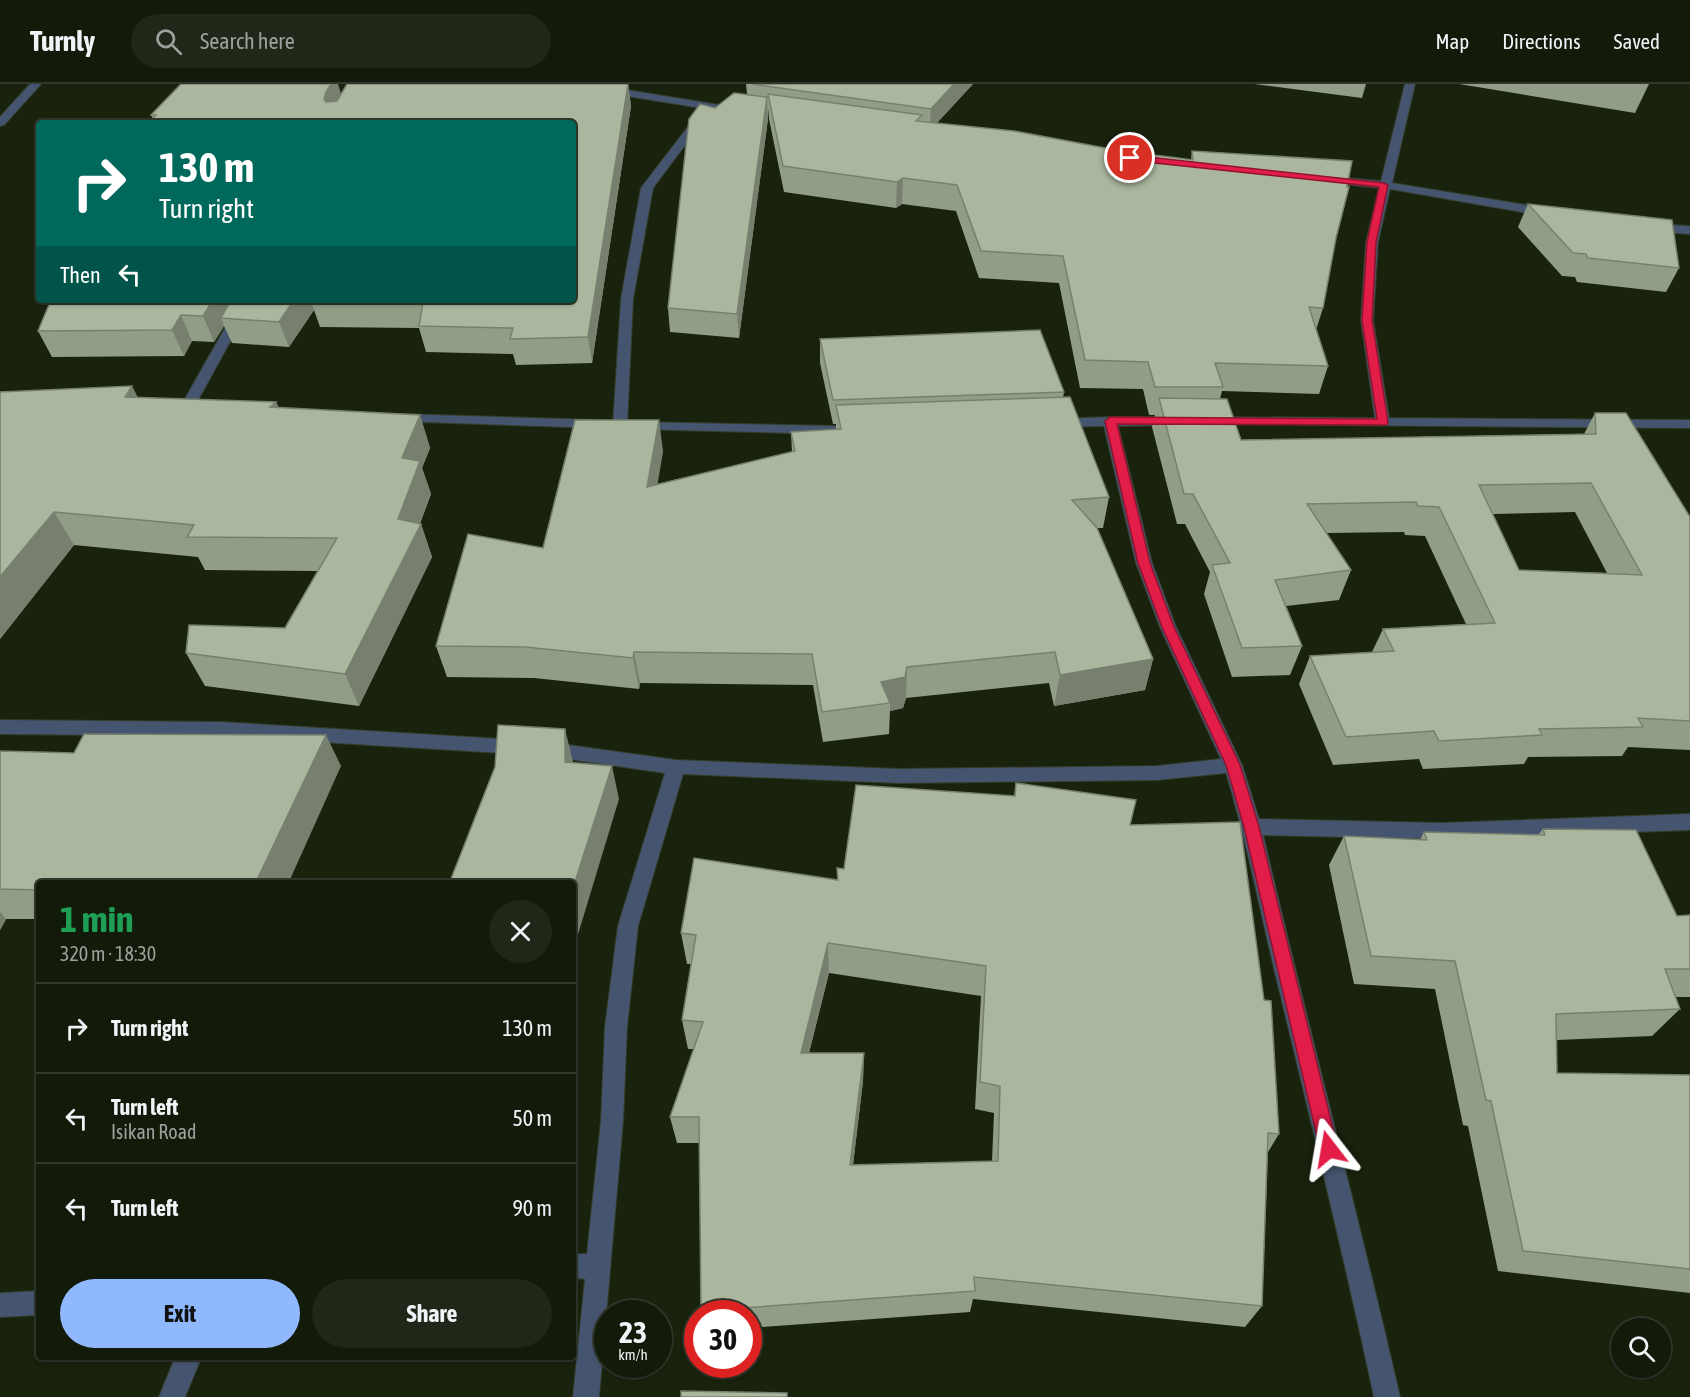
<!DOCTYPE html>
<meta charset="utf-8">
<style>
:root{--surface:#121a0a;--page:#1f2718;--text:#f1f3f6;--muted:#9ca19c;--line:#31382b;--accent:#8fb8fd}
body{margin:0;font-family:"Asap Condensed",sans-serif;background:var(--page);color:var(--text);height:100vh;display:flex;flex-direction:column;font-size:22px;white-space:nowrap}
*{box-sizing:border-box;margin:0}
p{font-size:20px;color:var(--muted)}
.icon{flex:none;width:33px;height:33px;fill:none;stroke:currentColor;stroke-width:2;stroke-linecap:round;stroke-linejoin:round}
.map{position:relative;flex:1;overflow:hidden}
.drawer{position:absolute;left:36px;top:796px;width:540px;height:480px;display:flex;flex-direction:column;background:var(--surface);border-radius:6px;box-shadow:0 2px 4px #0004,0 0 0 2px var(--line)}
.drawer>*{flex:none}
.top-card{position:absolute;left:36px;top:36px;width:540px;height:183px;border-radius:6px;box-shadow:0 2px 4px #0004,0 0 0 2px var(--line);background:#00695c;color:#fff;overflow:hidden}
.controls{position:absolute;left:1611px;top:1234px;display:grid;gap:12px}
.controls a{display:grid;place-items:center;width:60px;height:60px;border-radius:50%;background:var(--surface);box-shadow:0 2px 4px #0004,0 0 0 2px var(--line);font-size:30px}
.speed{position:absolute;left:594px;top:1216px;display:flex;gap:12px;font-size:30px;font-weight:700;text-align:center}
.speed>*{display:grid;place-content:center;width:78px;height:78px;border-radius:50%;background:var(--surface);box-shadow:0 2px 4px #0004,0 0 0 2px var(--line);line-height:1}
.speed small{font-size:15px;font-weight:400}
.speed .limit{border:9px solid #d22;background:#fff;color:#111}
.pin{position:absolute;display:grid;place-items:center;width:51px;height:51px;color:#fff;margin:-26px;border:3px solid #fff;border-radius:50%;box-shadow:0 2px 6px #0007}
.me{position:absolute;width:66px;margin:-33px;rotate:346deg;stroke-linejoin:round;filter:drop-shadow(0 0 4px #0008)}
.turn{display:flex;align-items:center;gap:21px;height:126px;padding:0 24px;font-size:27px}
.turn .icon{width:78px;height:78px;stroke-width:2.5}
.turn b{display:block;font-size:42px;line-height:51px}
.then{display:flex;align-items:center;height:57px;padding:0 24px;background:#0003;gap:12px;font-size:22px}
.round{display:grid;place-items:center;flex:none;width:63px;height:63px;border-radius:32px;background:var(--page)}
.overview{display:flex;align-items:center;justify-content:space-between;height:102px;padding:0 24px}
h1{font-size:36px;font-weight:700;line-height:45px;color:#1e9e55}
.primary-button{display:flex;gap:12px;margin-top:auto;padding:12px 24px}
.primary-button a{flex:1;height:69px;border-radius:36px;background:var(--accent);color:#111;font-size:24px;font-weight:700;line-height:69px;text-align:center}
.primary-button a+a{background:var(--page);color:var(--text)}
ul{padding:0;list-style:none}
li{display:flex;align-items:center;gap:18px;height:90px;padding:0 24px;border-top:2px solid var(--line)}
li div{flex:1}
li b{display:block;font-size:22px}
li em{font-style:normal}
header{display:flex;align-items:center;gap:36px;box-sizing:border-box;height:84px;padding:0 30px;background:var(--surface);border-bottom:2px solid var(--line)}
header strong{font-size:28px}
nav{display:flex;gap:33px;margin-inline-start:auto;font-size:21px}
.search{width:420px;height:54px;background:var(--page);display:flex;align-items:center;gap:15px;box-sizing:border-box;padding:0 21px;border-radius:33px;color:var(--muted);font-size:22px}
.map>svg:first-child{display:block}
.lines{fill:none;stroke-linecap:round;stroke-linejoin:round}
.minor-casing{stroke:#343d29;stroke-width:2}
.minor{fill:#45556f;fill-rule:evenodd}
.wall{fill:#929d88;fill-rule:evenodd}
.shaded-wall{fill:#77806f}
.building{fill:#aab79e;stroke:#77806f;stroke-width:1.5;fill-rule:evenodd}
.route{fill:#e11d48;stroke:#92132f;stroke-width:1.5}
</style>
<header>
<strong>Turnly</strong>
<div class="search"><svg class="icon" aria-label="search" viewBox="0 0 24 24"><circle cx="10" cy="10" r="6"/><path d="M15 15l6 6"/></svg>Search here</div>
<nav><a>Map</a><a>Directions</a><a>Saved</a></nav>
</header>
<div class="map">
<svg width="1690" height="1313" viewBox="0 0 1690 1313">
<rect width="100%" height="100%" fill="#18220d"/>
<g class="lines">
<defs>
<g id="minor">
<path d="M30,0h11l-37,41 -4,1v-9z"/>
<path d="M566,0h24l148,24 5,3 -5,3 -167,-27z"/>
<path d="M1405,0h10l-23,99 159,26 6,4 -6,4 -161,-28 -12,53 -5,78 16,98 301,2v8l-485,-4 -2,-3 2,-3 5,-1 165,1 -14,-98 5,-78 13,-54 -56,-6 -6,-3 6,-3 58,5z"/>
<path d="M701,30l5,3 -53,71 -20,111 -6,126 -7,4 -5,-1 -2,-3 8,-126 20,-111 56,-73z"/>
<path d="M1649,140l41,2v8l-45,-3 -2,-3z"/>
<path d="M241,216h12l-61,111 -7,4 -5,-1 -2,-3z"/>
<path d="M398,330l200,6 7,4 -7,4 -205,-7 -2,-3z"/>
<path d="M1110,333h67l7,4 -7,4 -59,1 34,137 24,64 66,138 17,54 183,4 248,-9v16l-248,9 -179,-4c44,188 94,374 137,562h-26c-29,-136 -62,-272 -95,-408 -18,-72 -31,-145 -53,-216l-69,7 -258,3 -216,-9 -45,152 -11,101 -4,94 -24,276h-26l12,-118 -12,-1v-24h14l14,-133 4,-94 13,-101 47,-153 -118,-17 -6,-2 -3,-5 3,-5 6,-2 129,18 223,9 258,-3 64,-7 -61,-132 -24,-64 -32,-137 -50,1 -7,-4 7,-4z"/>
<path d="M635,338l200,4 7,4 -7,4 -205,-5 -2,-3z"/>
<path d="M0,636l221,2 298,18 6,2 3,5 -3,5 -6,2 -298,-18 -221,-2z"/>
<path d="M39,1207v24l-39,2v-24z"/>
<path d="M175,1274h26l-16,39h-26z"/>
</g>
</defs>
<!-- minor casing -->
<use href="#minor" class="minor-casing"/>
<!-- minor -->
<use href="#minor" class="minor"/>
</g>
<!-- wall -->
<g class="wall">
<path d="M628,0l3,22 -39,257 -76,2 -3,-11 -87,-2 -7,-24 -99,-1 -6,-17 -25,37 -57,-4 -8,-17 -10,16 -22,-1 -8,15 -132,1 -14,-26 13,-31h522v-177l-420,-4 -2,-4 190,-21z"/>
<path d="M746,0h227l-36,39 179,27 75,10 1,-9 144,87 -13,70 -7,22 12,36 -9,28 -97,-3 -2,8 21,41 343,-6 11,-21 95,104v233l-62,-3 -6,9 -94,1 -4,7 -101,5 -4,-10 -86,6 -34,-81 11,-28 62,-4 11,-23 83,-5 -41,-88 -20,-1 -1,-3 -78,1 25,37 -12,30 -53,6 16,40 -12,29 -58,2 -28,-83 6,-22 -25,-48h-8l-25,-97 3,-12h-6l-6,-26 -63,-1 -21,-105 -80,-5 -23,-67 -54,-7 -6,4 -112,-16 -15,-73 -1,-11v11l-29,219 -69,-6 -2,-24 47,-200 32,-14zM1575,428l32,61 -88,-3 -26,-56z"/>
<path d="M1254,0h112l-4,14z"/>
<path d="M1459,0h190l-14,29z"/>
<path d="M1528,120l151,64 -13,24 -89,-10 -2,-5 -13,-1 -44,-49z"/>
<path d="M820,255l244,53 -1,6 46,99 -6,31h-6l56,131 -8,31 -91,16 -5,-23 -143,15 -3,10 -13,3 -1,23 -66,8 -10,-57 -173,-2 -1,6 -105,-11 -87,-1 -11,-31 107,-98 120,-97 -6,33 135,-32 -1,-20 45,-2v-6h-3l-13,-61z"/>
<path d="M0,308l138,6 138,4 3,6 141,7 10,33 -8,20 9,26 -11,30h1l11,33 -73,149 -154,-20 -19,-33 99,-25 33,-57 -113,-1 -7,-13 -124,-12 -74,94z"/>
<path d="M0,667l341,15 -302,118v35h-33l-6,11z"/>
<path d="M1016,699l114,42 149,309 -11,18 -6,154 -17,21 -272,-28 -3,13 -222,16v-14h-46l-1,-3 -2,-168h-22l-7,-26 24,-68h-6l-6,-29 9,-56h-4l-6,-31 156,-53v-12l7,1 170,-73zM829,889l152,23 -6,113 19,4 -2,48 -139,4 10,-84 1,-28h-55z"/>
<path d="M1543,745l134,87 13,-1v82h-15l5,12 -28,27 -95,4v33l133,2v218l-192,-22 -30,-145 -5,-1 -28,-136 -81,-5 -25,-119 15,-29 76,4 4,-8 114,3z"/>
</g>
<!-- shaded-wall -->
<g class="shaded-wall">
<path d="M331,0h7l5,16 -10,15 -9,-16 2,-7z"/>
<path d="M628,0l3,22 -39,257 -4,-26z"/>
<path d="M954,0h19l-44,47 2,-22z"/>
<path d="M767,13l1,22 -29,219 -2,-24z"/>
<path d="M903,94l-1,26 -6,4 1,-26z"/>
<path d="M213,216h27l-19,18 3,8 -10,16 -11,-26z"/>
<path d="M294,216h26l-9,1 3,9 -25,37 -10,-25z"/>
<path d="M181,231l11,26 -8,15 -12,-26z"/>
<path d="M132,302l17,33 -24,-22z"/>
<path d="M276,318l14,33 -20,-28z"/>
<path d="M420,331l10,33 -8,20 9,26 -14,37 4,-7 11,33 -73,149 -14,-32 53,-155 4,-61z"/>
<path d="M659,336l4,31 -11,67 -5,-31z"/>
<path d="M54,428l20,33 -74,94v-62z"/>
<path d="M634,568l6,31 -1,6 -6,-31z"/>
<path d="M1153,575l-8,31 -91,16 6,-31z"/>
<path d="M907,583l-1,31 -3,10 -13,3v-8l-9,-21z"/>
<path d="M565,645l8,33 1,34 -9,-34z"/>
<path d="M326,651l15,31 -53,118h-33z"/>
<path d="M612,682l7,33 -46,152v-63z"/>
<path d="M0,828l6,7 -6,11z"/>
<path d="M828,859l1,30 -27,108 -1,-28z"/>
<path d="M573,881l5,14 -5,16z"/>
<path d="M864,969l-1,28 -13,109v-25z"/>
</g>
<!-- building -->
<g class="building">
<path d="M181,0h150l-5,8 -2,7 2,3 11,-1 10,-17h281l-40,253 -78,2 3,-11 -94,-2 4,-23 -112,-2v-1h262v-177h-424l7,-8h-5z"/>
<path d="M752,0h202l-23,25z"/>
<path d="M734,9l33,4 -30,217 -69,-6 21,-189 11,-15 15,4z"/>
<path d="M768,10l154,21 -6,6 98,10 102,19 77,10 -1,-9 160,10 -5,26h2l-13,51 -13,70 -14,-1 19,59 -113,-3 8,24h-68l-7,-25 -63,-2 -22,-104 -82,-5 -24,-66 -54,-7 -6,4 -114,-16z"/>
<path d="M1528,120l144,16 7,48 -91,-10 -2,-4 -13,-1z"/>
<path d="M51,216h162l-10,16 -22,-1 -9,15 -134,1z"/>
<path d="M231,216h63l-15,22 -58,-4z"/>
<path d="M1040,246l24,62 -231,8 -13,-61z"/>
<path d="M132,302l-7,11 151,5 -6,5 150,8 -18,43 18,3 -22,58 23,5 -76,150 -159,-21 3,-28 96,3 52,-90 -150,-1 7,-12 -140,-13 -54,65v-185z"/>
<path d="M1070,313l39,100 -37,3 25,28 56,131 -93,16 -5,-23 -148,15 -2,10 -24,5 9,21 -68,9 -10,-58 -178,-2 -1,6 -108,-11 -89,-1 32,-112 75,14 32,-128h84l-12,67 148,-36 -4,-19 50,-3 -5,-24z"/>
<path d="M1159,314l68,1 14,41 355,-6 -1,-21h31l64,104v204l-52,-3 5,9 -104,2 3,6 -103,6 -5,-10 -88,6 -36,-81 84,-5 -11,-22 112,-6 -56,-116 -21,-1 -2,-4 -109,2 44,66 -76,10 27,66 -60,2 -30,-83 18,-2 -37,-69h-9zM1591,399l51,92 -123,-5 -40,-85z"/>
<path d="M498,641l67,4v33l47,4 -39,122v-4h-124l46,-117z"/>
<path d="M84,650l242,1 -71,149h-216v6l-39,-1v-138l74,2z"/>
<path d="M1016,699l120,17 -6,25 110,-3 24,178 7,1 8,133 -11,-1 -6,173 -288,-29 1,14 -274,20 -2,-194h-29l33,-95 -21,-2 14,-85 -15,-2 13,-75 144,22 -1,-12 7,1 12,-84 159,11zM828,859l158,23 -6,116 20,4 -2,75 -148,4 14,-112h-63z"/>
<path d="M1543,745l93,1 41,86 13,-1v54h-25l15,40 -124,5 1,59 133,2v194l-167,-18 -32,-150 -5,-1 -31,-139 -84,-5 -27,-120 83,4 -3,-8 121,3z"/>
<path d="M681,1307l106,2v4h-106z"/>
</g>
<!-- route -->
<path class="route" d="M1130,71l254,28 4,2 -12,57 -4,78 16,102 -1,3 -270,-1 33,139 24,64 66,138 19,62 79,322 -3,6 -6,3 -6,-3 -3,-6 -76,-322 -18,-62 -64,-138 -24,-64 -33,-142 5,-4 267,2 -15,-99 5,-78 12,-55 -252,-27v-4z"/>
</svg>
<div class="controls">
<a><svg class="icon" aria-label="search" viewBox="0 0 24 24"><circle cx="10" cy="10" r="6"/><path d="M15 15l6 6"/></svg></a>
</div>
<div class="speed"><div>23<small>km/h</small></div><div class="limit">30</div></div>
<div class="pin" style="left:1130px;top:74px;background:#d93025"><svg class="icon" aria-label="arrive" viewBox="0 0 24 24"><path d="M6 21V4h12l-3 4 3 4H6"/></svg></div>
<svg class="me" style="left:1329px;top:1065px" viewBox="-20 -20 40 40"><path d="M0-17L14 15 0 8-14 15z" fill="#e11d48" stroke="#fff" stroke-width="4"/></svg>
<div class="top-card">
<div class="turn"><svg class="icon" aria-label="right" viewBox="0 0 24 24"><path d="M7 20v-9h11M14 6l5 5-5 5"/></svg><div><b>130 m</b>Turn right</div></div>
<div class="then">Then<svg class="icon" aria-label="left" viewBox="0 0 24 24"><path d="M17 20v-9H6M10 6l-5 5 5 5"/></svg></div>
</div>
<section class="drawer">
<div class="overview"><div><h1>1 min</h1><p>320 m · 18:30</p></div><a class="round"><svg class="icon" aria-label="close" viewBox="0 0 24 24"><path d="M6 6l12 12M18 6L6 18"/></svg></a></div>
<ul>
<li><svg class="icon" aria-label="right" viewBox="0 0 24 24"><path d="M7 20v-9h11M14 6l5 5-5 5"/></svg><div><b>Turn right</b></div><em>130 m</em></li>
<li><svg class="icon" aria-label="left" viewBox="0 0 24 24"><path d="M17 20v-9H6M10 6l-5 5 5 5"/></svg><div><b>Turn left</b><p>Isikan Road</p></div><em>50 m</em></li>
<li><svg class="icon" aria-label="left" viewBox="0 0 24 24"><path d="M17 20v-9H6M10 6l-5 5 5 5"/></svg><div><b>Turn left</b></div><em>90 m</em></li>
</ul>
<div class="primary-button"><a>Exit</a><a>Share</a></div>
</section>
</div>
